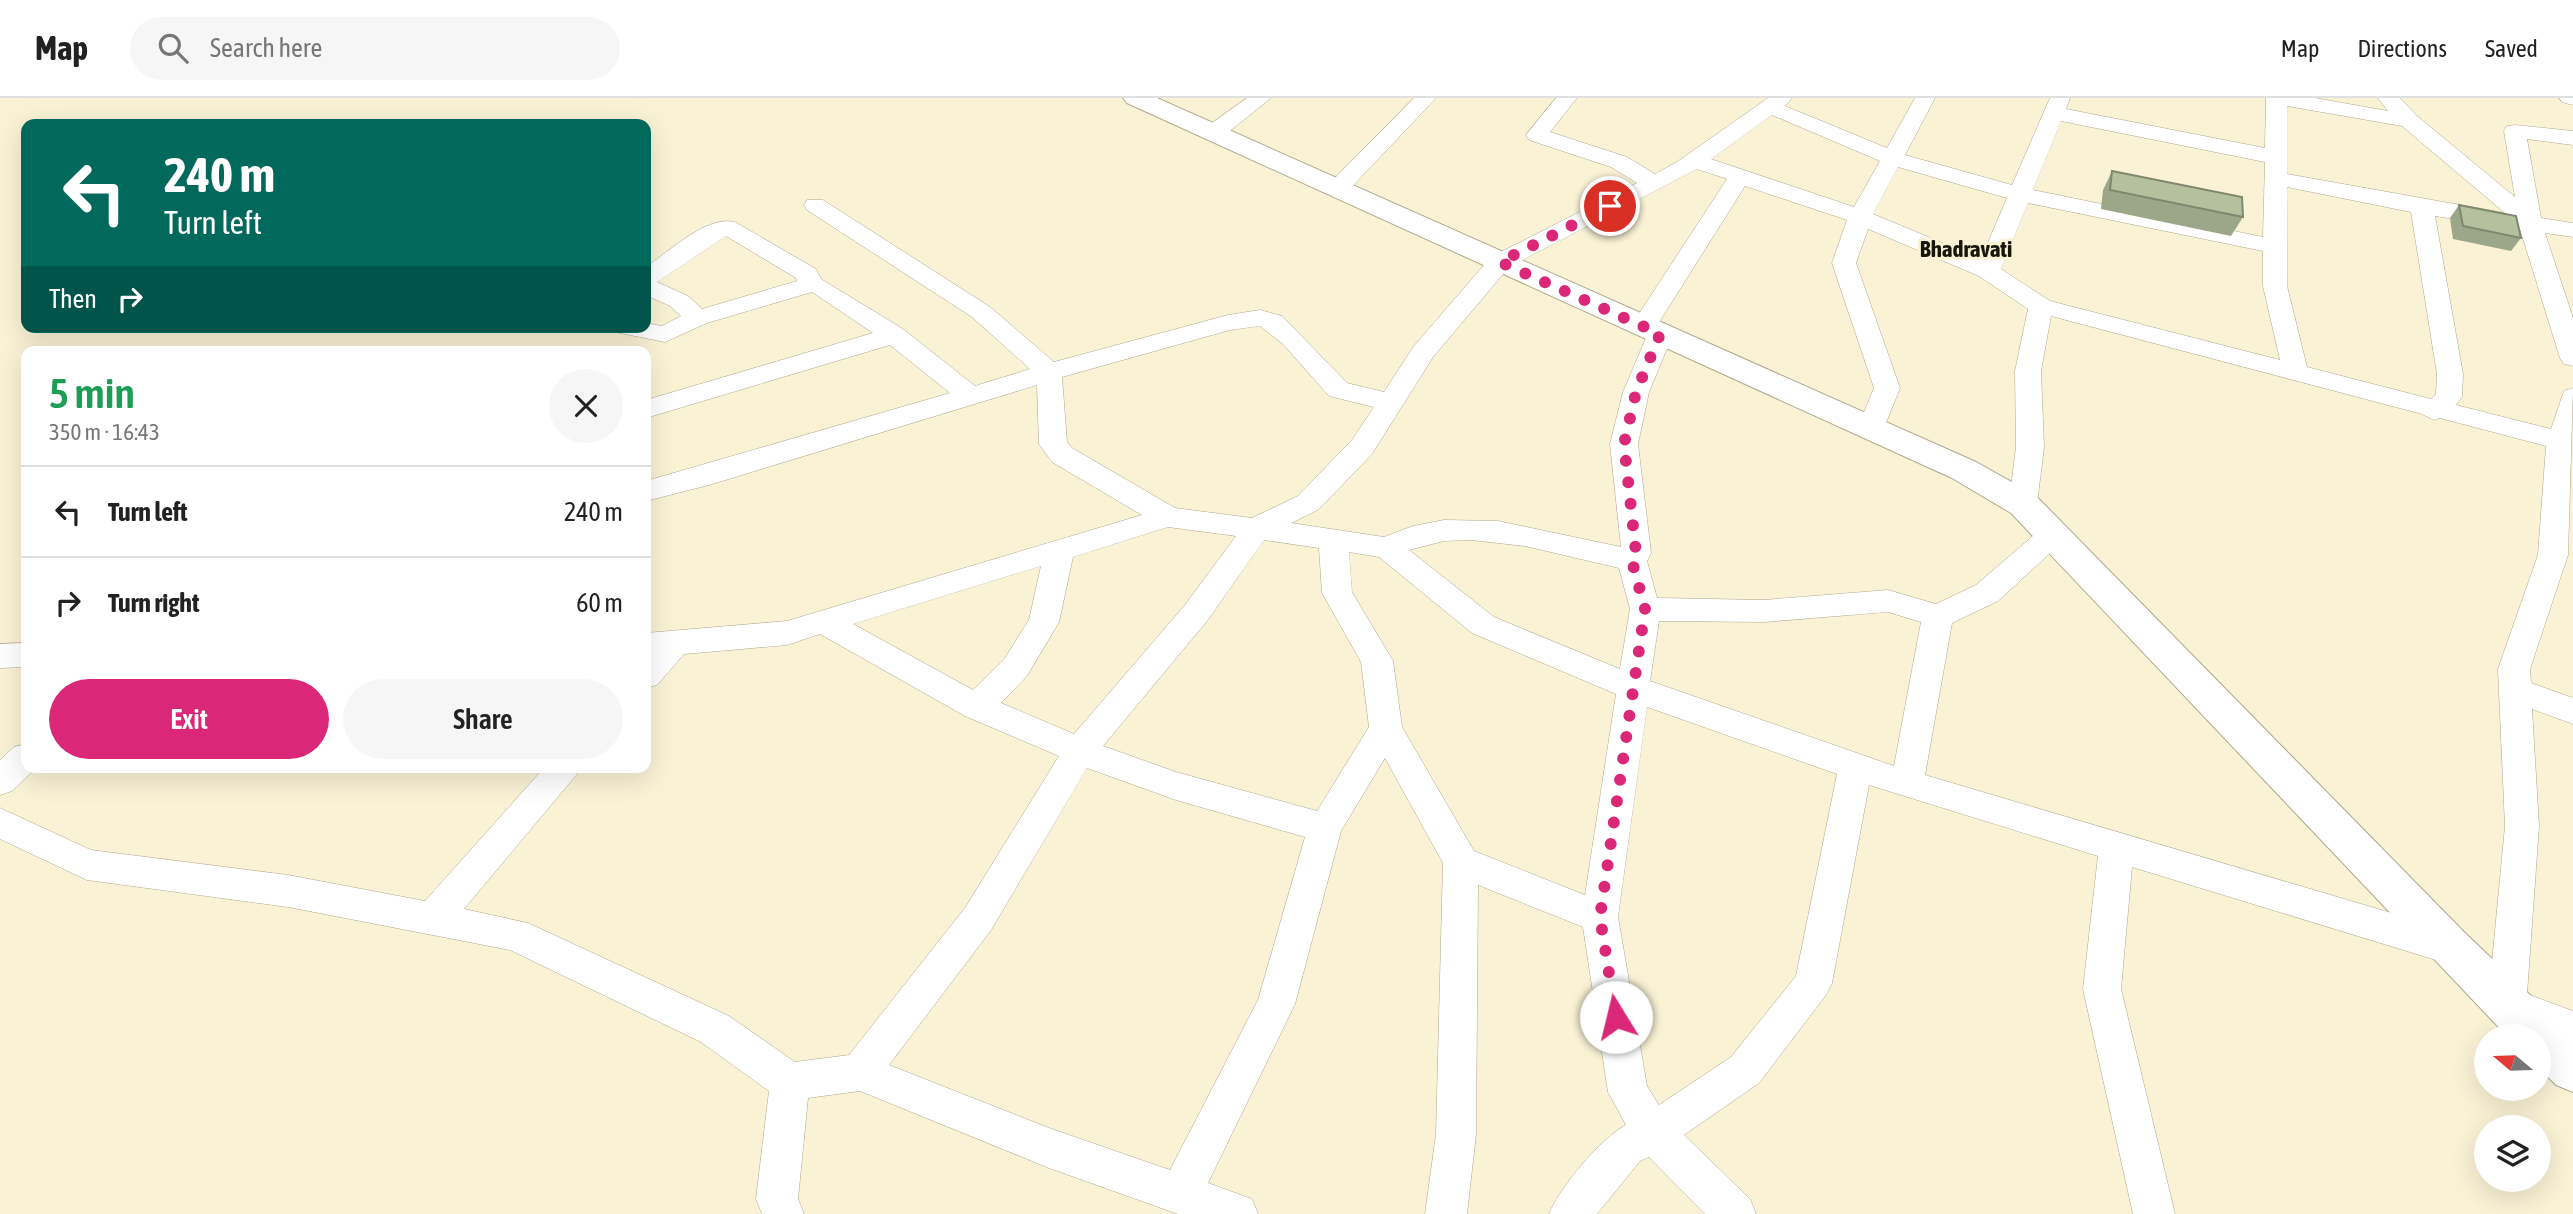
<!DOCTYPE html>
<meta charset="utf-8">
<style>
:root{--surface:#fff;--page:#f6f6f6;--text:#222;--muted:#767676;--line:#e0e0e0;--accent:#db2777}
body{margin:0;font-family:"Asap Condensed",sans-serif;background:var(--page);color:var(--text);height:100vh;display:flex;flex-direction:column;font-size:26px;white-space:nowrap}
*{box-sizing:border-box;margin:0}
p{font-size:23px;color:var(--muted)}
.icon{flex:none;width:38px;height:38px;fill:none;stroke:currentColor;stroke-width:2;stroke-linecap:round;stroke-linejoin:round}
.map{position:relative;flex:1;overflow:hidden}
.details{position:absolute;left:21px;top:248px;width:630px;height:427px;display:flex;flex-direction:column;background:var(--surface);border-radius:14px;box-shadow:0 7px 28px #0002}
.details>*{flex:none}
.banner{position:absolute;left:21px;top:21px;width:630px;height:214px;border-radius:14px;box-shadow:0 7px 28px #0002;background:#00695c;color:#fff;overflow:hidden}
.needle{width:46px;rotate:289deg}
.buttons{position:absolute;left:2474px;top:926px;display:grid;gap:14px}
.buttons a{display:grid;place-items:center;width:77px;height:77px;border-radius:50%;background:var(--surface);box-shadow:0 7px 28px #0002;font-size:35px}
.pin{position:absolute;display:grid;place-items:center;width:60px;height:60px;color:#fff;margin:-30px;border:4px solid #fff;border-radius:50%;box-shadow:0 2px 7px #0007}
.me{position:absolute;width:77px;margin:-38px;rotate:351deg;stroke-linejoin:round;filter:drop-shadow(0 0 5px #0008)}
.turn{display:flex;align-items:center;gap:24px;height:147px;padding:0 28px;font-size:32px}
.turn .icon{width:91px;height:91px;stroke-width:2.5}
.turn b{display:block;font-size:49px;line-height:60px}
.then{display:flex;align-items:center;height:66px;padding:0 28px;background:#0003;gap:14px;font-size:26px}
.round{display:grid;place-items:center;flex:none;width:74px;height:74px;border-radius:37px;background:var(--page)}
.overview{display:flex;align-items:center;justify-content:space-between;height:119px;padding:0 28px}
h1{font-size:42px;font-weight:600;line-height:52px;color:#1e9e55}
.button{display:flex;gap:14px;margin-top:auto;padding:14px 28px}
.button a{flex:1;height:80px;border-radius:42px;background:var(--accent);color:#fff;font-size:28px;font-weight:600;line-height:80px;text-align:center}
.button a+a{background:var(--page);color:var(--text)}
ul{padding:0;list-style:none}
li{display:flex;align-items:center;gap:21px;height:91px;padding:0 28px;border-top:2px solid var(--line)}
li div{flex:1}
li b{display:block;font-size:26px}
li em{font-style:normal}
header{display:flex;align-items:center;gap:42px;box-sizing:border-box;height:98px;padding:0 35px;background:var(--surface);border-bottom:2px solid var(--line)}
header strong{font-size:33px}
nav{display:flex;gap:38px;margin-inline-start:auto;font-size:24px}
.search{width:490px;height:63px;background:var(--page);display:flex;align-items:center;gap:18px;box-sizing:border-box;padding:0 24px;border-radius:38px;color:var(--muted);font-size:26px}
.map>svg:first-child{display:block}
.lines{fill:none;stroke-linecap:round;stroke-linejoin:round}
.street-casing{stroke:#aea88c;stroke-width:1}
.secondary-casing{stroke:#aea88c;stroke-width:2}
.street{fill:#fff;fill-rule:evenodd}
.secondary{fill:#fff;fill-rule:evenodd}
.wall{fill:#9ca688}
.building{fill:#b5c19e;stroke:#7f876f;stroke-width:2}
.route{stroke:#db2777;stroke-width:12;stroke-dasharray:0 21.6}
.labels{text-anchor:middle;stroke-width:6;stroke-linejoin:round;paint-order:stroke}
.far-district-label{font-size:23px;font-weight:bold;fill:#18160b;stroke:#f9f2d5}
</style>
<header>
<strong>Map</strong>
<div class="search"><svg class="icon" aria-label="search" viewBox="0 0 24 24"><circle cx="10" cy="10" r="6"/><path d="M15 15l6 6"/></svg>Search here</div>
<nav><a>Map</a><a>Directions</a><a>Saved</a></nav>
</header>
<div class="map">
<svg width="2573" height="1116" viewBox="0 0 2573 1116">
<rect width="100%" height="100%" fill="#f9f2d5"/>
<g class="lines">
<defs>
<g id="street">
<path d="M1247,0h24l-50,40h-16l-3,-5 3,-5z"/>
<path d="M1414,0h22l-91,96h-16l-3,-5 3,-5z"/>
<path d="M1556,0h21l-27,34 77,25 28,17 22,-12 91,-64h24l-7,8 102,42 28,-50h20l-30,57 107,30 38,-87h20l-4,11 199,39 1,-50h49l73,13 -10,-13h22l17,18 98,81 -11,-66 3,-5 8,-1 58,6v14l-46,-6 14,79 32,5v14l-28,-4 28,85v48l-9,-2 -4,-6 -40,-129 -85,-13 28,158 -1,23 -6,8 95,24 13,-38 9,-3 -5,167 -38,114 1,14 42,15v26l-41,-15 7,117 -12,168 46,17v36l-79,-30 -6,-12 17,-179 -7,-157 40,-114 8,-109 -106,-28 -6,2 -12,-6 -371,-98 -10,55 3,76 -7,57 -4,7 -10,3 -10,-3 -4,-7 7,-57 -1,-76 13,-62 -49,-33 -111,-47 -12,34 44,125 -19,47 -10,3 -10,-3 -4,-6 17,-41 -42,-125 15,-43 -102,-34 -89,141 13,1 4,6 -24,58 -11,52 13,109 -4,8 10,37 107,2 124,-10 48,14 40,-19 66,-57 10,-3 10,3 5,7 -5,7 -64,59 -46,22 -27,152 524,155 13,5 6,12 -6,12 -13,5 -317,-97 -11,122 54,225h-42l-50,-225 15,-133 -229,-71 -37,198 -6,12 -67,88 -75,52 66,64 6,15h-51l-56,-57 -9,4 -43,53h-48c11,-27 51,-75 77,-89l-18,-33 -25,-165 -105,-42 -2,249 -9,80h-42l11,-80 7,-271 -58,-105 -44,73 -46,173 -87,179 44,16 6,15h-80l-129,-46 -189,-77 -52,7 -10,101 6,15h-42l-6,-15 13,-108 -68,-49 -191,-92 -222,-43 -201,-27 -87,-41v-31l91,42 197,25 137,26 119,-133h38l-118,141 64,14 201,93 66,46 54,-7 116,-147 94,-152 -94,-40 -145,-82 -33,11 -103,9 -27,31 -11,3v-55l141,-12 355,-106 -90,-53 -13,-18 -2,-59 -328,100 -63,16v-20l304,-88 -60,-48 -244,73v-18l227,-67 -61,-41 -105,31 -42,19 -50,-10 -3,-5h34v-4l16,3 19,-10 -11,-10 -24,-11v-28c23,-15 60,-52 89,-45l81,47 5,10 82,50 72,57 55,-17 -58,-52 -165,-107 -3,-5 3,-5h16l167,107 64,55 174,-47 32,-5 22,6 65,67 37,9 30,-46 77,-89 146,-74 -26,-16 -82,-27 -3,-5zM2287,8l115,20 103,87 -218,-39zM1772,17l108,46 -26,46 -143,-48zM2061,23l204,41 -2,75 -230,-47zM1898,69l109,31 -26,61 -108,-45zM1697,71l30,10 -96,147 4,5 13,2 -25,59 -13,52 11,103 -123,-26 -54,-1 -31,6 -29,11 -93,-14 27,-13 54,-56 61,-97 76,-90zM2287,89l124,25 26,162 -1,20 -5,5 -124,-32 -20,-81zM2028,105l235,48v35l17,74 -230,-59 -49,-32zM726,138l70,42 1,3 -95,28 -14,-13 -31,-14zM1260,228l23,18 46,52 45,11 -22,33 -54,56 -46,22 -77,-10 -103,-60 -5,-6 -5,-65 168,-47zM1168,429l68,9 -51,69 -111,129 -73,-31 26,-27 32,-54 14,-65zM1264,442l55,8 3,45 39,69 8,65 -52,84 -141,-39 -73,-26 104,-125zM1471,442l54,6 94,22 11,41 -10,60 -126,-52 -85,-67 35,-9zM1349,454l30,5 93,76 144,61 -31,201 -111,-44 -72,-124 -9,-66 -41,-69zM1041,468l-12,54 -24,38 -32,32 -120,-66zM1888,514l33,10 -27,144 -244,-85 9,-60 105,1zM1647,609l190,67 -41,202 -65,81 -72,48 -12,-19 -29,-169zM1087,670l89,32 129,37 -47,163 -88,170 -121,-42 -160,-63 102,-135z"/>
<path d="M2559,0h14v7l-11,-3z"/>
<path d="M26,545v24l-26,1v-24z"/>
<path d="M26,646v24h10l-24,23 -12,4v-35l14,-13z"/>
</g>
<path id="secondary" d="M1123,0h34l819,364 59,33 430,438 108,103v56l-17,-7 -17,-17v-32h-32l-496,-523 -59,-35 -825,-375z"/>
</defs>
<!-- street casing -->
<use href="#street" class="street-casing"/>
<!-- secondary casing -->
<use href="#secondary" class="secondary-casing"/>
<!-- street -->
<use href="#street" class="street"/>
<!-- secondary -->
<use href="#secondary" class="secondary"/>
</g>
<!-- wall -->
<g class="wall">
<path d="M2112,73l131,46 -12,19 -130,-27 2,-19z"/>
<path d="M2459,107l62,33 -10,13 -58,-12 -3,-21z"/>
</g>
<!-- building -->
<g class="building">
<path d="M2112,73l130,26 1,20 -133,-27z"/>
<path d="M2459,107l57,11 5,22 -58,-12z"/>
</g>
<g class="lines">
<!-- route -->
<path class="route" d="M1610,108l-110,56 160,72 -24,58 -12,52 12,109 -4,8 13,48 -45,308 16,100"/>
</g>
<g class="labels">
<!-- far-district labels -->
<g class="far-district-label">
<text x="1966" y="159">Bhadravati</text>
</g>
</g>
</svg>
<div class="buttons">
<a><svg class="needle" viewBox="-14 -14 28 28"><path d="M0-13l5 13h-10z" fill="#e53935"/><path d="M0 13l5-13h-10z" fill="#767676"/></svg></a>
<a><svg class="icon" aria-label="layers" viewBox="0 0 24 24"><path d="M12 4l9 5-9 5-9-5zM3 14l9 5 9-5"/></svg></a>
</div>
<div class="pin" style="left:1610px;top:108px;background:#d93025"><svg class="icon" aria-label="arrive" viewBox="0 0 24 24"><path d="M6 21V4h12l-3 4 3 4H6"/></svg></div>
<svg class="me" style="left:1616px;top:919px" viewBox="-20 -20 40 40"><circle r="19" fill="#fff"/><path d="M0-13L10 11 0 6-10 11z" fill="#db2777"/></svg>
<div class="banner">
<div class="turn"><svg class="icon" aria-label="left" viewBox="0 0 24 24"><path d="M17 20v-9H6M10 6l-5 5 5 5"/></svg><div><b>240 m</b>Turn left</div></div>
<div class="then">Then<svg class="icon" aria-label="right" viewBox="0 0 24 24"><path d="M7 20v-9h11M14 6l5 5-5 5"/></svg></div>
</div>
<section class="details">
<div class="overview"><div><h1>5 min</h1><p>350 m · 16:43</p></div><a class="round"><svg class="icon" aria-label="close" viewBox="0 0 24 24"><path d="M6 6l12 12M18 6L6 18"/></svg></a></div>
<ul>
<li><svg class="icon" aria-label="left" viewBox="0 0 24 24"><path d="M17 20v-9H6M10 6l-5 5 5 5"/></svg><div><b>Turn left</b></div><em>240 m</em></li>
<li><svg class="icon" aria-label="right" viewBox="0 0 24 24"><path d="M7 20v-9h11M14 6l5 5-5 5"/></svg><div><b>Turn right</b></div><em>60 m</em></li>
</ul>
<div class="button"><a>Exit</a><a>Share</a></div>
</section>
</div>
